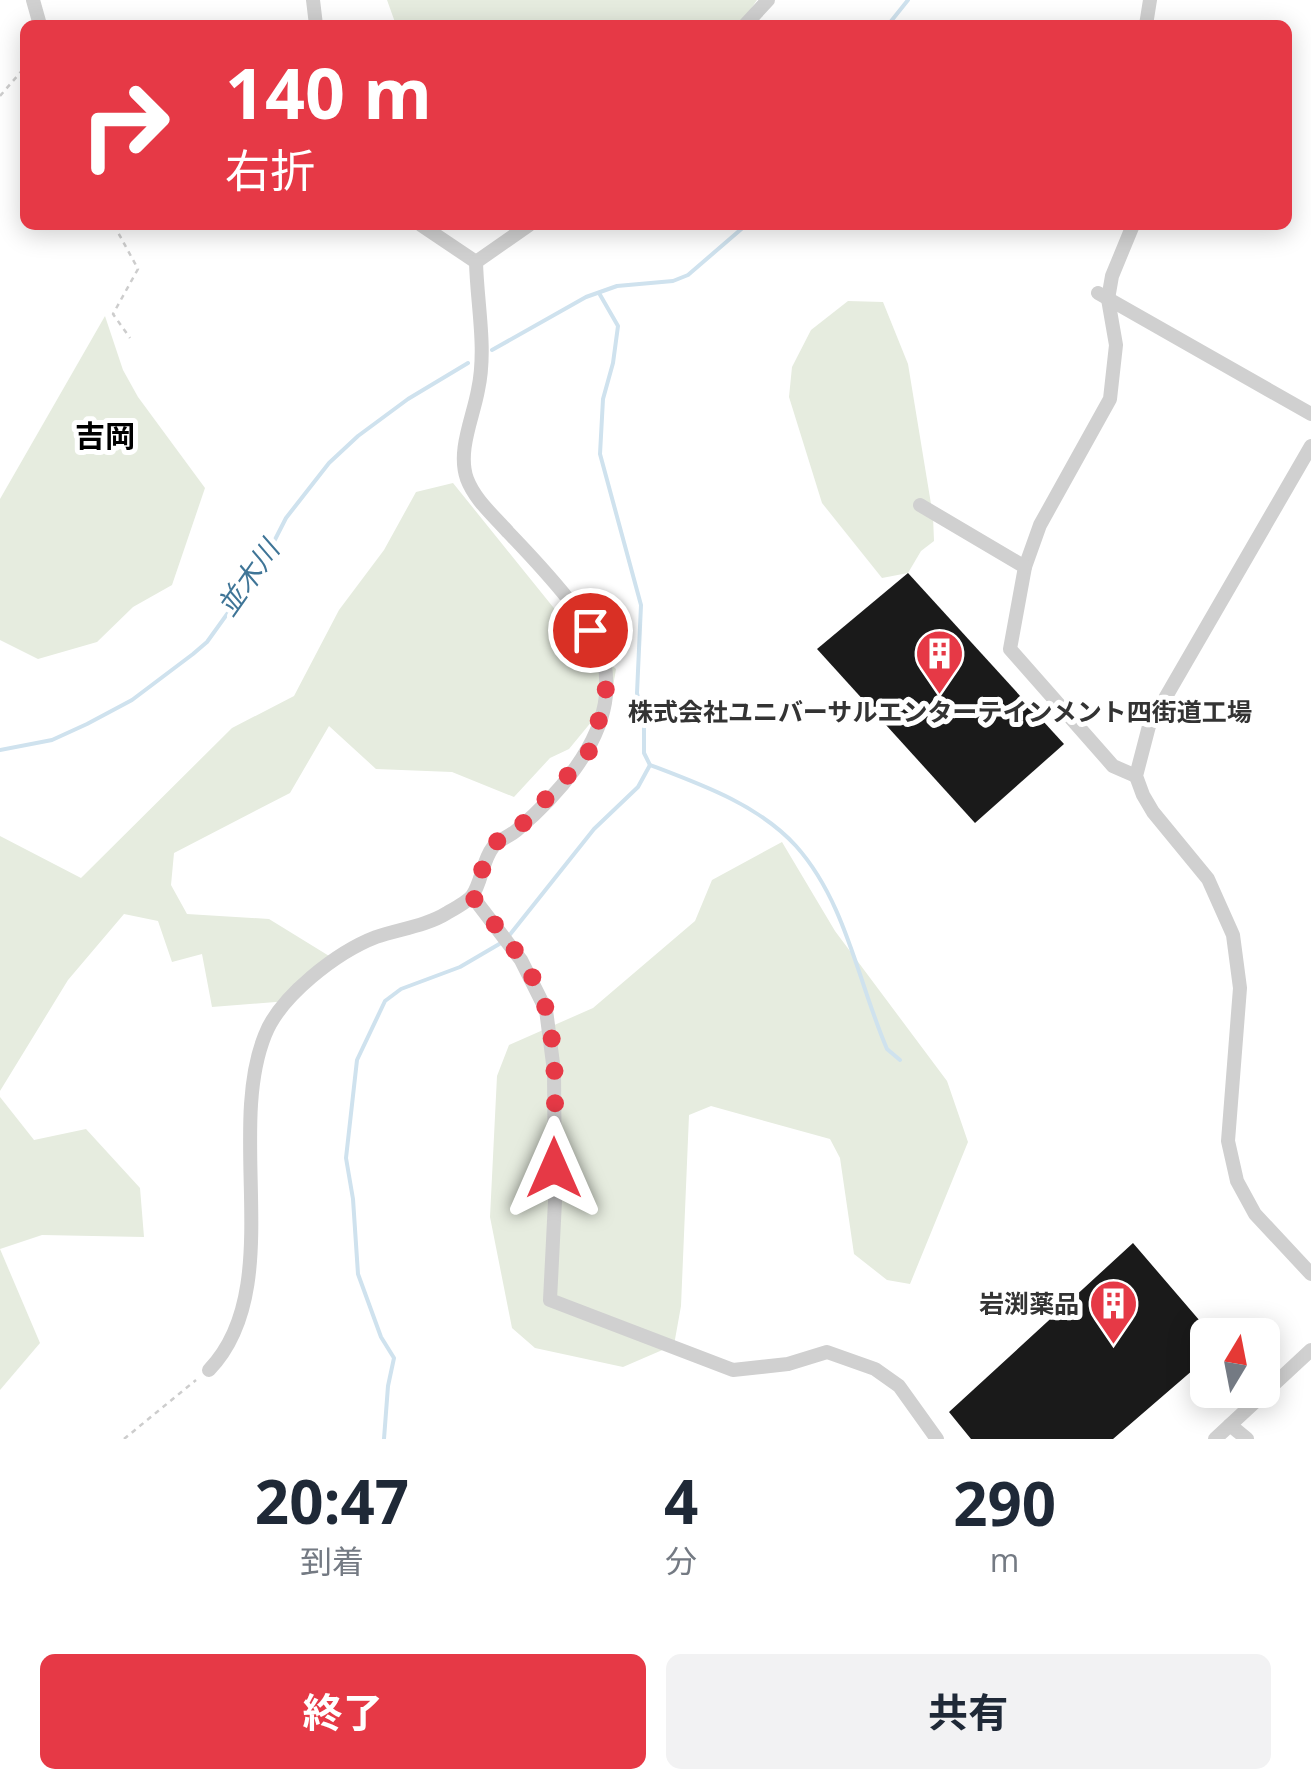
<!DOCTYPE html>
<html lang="ja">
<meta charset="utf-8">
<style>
:root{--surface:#fff;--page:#f2f2f3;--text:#1f2937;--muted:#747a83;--accent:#e63946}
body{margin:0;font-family:"Open Sans","Noto Sans JP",sans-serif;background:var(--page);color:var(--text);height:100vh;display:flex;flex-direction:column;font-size:38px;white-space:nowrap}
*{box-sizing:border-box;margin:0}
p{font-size:32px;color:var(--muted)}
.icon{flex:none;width:55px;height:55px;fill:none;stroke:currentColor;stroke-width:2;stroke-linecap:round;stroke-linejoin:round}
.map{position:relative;height:1439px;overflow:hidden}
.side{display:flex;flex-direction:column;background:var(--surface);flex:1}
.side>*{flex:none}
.guide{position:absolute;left:20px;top:20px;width:1272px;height:210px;border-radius:15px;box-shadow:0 5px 25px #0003;background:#e63946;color:#fff;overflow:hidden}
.needle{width:65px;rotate:10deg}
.buttons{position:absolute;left:1190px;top:1318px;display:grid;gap:20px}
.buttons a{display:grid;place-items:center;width:90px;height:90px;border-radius:15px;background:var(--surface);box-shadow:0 5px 25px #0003;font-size:50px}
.pin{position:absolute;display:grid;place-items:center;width:85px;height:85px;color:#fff;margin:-42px;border:5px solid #fff;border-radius:50%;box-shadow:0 2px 10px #0007}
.me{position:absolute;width:110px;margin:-55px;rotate:0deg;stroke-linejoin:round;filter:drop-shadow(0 0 8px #0008)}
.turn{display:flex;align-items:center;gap:35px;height:210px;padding:0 40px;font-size:45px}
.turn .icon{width:130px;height:130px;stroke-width:2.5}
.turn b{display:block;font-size:70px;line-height:85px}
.eta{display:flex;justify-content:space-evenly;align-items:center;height:170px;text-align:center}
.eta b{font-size:60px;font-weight:700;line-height:70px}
.primary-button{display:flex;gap:20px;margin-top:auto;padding:20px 40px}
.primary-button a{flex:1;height:115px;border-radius:15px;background:var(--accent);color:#fff;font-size:40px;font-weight:700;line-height:115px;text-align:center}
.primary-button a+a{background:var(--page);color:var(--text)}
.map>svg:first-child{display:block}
.green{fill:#e6ecdf}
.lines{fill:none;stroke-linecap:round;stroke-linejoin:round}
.stream{stroke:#cfe2ee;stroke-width:4}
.building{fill:#1a1a1a}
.path{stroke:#cdcdcd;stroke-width:2.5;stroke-dasharray:5 5;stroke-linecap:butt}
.minor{stroke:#d0d0d0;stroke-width:14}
.route{stroke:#e63946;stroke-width:18;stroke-dasharray:0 32.4}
.labels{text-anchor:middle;stroke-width:10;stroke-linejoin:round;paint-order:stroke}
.poi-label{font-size:25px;font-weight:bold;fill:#333;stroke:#fff}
.water-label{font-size:28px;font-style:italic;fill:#3f7597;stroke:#fff}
.quarter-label{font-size:30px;font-weight:bold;fill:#000;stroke:#fff}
</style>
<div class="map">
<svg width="1311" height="1439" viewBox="0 0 1311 1439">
<rect width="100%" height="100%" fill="#fff"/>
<!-- green -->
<g class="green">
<path d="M387,0h370l-17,25h-344z"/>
<path d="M848,301l35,1 25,62 25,152 1,25 -13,10 -13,22 -26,5 -60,-75 -33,-106 3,-30 19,-37z"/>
<path d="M105,316l18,54 15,27 67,91 -33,97 -39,22 -36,35 -59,17 -38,-19v-141z"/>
<path d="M453,483l121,150 42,36 -5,29 -42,51 -19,9 -36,39 -62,-25 -76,-3 -47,-43 -39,67 -116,60 -3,32 16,29 82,5 65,40 -46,42 -76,6 -10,-53 -30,8 -14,-41 -34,-7 -56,66 -68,111v-255l81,42 151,-150 62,-32 45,-86 45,-60 32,-58z"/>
<path d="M782,842l53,89 112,150 21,61 -58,142 -23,-4 -33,-26 -14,-96 -10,-19 -119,-33 -22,9 -8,191 -7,39 -51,22 -88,-19 -23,-20 -22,-111 7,-141 12,-31 84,-37 102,-87 17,-41z"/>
<path d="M0,1097l34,43 52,-11 54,59 4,49 -102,-2 -42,14 40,94 -40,47z"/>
</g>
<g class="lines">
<!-- stream -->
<g class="stream">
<path d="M888,25l20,-25"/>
<path d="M599,293l19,33 -5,37 -10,36 -3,55 41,151 -4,88 7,33v27l6,12c50,19 109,40 146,81 50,56 62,136 91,203l13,11"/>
<path d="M492,350l94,-53 31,-11 56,-5 15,-6 58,-50"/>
<path d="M0,750l52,-10 35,-16 45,-24 61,-46 14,-12 54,-75 25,-49 43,-55 29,-27 50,-37 60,-36"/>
<path d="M508,937l86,-108 44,-42 12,-22"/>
<path d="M384,1439l4,-53 6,-28 -13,-21 -23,-63 -5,-75 -7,-41 11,-98 28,-59 16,-12 59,-22 41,-24"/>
</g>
</g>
<!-- building -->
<g class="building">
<path d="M908,573l156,171 -89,79 -158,-174z"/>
<path d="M1133,1243l79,92h-4v22l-95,82h-142l-22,-27z"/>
</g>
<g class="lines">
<!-- path -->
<g class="path">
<path d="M0,96l25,-29"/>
<path d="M114,225l24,44 -25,45 17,24"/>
<path d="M124,1439l72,-59"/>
</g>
<!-- minor -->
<g class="minor">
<path d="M33,0l7,25"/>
<path d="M313,0l3,25"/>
<path d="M745,25l23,-25"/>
<path d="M1146,25l4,-25"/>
<path d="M421,225l55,37"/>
<path d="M1133,225l-21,51 -4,23 8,46 -6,54 -70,126 -15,42 -15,82 103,117 23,10"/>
<path d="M476,262l53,-37"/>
<path d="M1098,293l213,121"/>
<path d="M1311,446l-162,280 -13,50 7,19 10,17 55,67 25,56 7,53 -12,153 9,40 18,33 56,60"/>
<path d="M920,505l105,62"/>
<path d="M472,896l49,64 25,50 8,61 1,130 -5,99 183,70 55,-6 39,-12 48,17 24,17 38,53"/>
<path d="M209,1370c78,-81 16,-236 56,-335 15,-39 72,-83 111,-98 23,-8 50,-11 71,-24 7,-4 20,-11 25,-17 10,-14 10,-35 21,-49 6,-8 16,-10 24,-17 39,-33 84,-83 89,-135 1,-17 0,-36 -8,-52 -15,-31 -65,-85 -90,-111 -15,-17 -33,-32 -41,-53 -10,-28 6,-61 11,-89 9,-41 -1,-86 -2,-128"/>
<path d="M1230,1425l17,14"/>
<path d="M1215,1439l96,-89"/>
</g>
</g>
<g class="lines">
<!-- route -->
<path class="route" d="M554,1168c0,-50 5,-105 -7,-155 -11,-44 -48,-82 -75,-117l17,-44 7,-10 18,-9 74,-79 18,-56 -1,-36 -15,-32"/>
</g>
<!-- icons -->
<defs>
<symbol id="building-pin" viewBox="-11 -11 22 30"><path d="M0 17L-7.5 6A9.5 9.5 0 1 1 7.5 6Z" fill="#e63946" stroke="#fff"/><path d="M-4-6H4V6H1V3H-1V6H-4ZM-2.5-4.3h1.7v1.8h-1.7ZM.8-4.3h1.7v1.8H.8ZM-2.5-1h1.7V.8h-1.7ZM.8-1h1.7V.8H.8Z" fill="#fff"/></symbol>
</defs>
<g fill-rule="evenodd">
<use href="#building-pin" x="912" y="626" width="55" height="75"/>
<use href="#building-pin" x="1086" y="1276" width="55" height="75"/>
</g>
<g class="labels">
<!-- poi labels -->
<g class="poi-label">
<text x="940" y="721">株式会社ユニバーサルエンターテインメント四街道工場</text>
<text x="1079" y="1313" text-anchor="end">岩渕薬品</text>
</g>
<!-- water labels -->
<g class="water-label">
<text transform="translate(248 578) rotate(-55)" y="10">並木川</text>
</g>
<!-- quarter labels -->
<g class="quarter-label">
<text x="105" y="447">吉岡</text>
</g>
</g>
</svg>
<div class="buttons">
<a><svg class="needle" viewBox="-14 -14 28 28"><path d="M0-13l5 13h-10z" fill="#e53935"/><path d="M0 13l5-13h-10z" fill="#747a83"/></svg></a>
</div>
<div class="pin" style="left:590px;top:630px;background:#d93025"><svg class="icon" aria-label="arrive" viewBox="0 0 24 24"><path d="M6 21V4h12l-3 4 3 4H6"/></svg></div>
<svg class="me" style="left:554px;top:1168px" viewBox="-20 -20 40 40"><path d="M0-17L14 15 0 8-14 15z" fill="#e63946" stroke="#fff" stroke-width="4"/></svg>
<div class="guide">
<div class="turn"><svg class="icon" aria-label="right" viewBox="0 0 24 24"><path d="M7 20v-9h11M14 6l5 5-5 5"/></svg><div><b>140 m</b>右折</div></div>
</div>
</div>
<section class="side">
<div class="eta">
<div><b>20:47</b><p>到着</p></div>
<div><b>4</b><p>分</p></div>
<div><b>290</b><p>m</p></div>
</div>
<div class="primary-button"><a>終了</a><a>共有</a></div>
</section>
